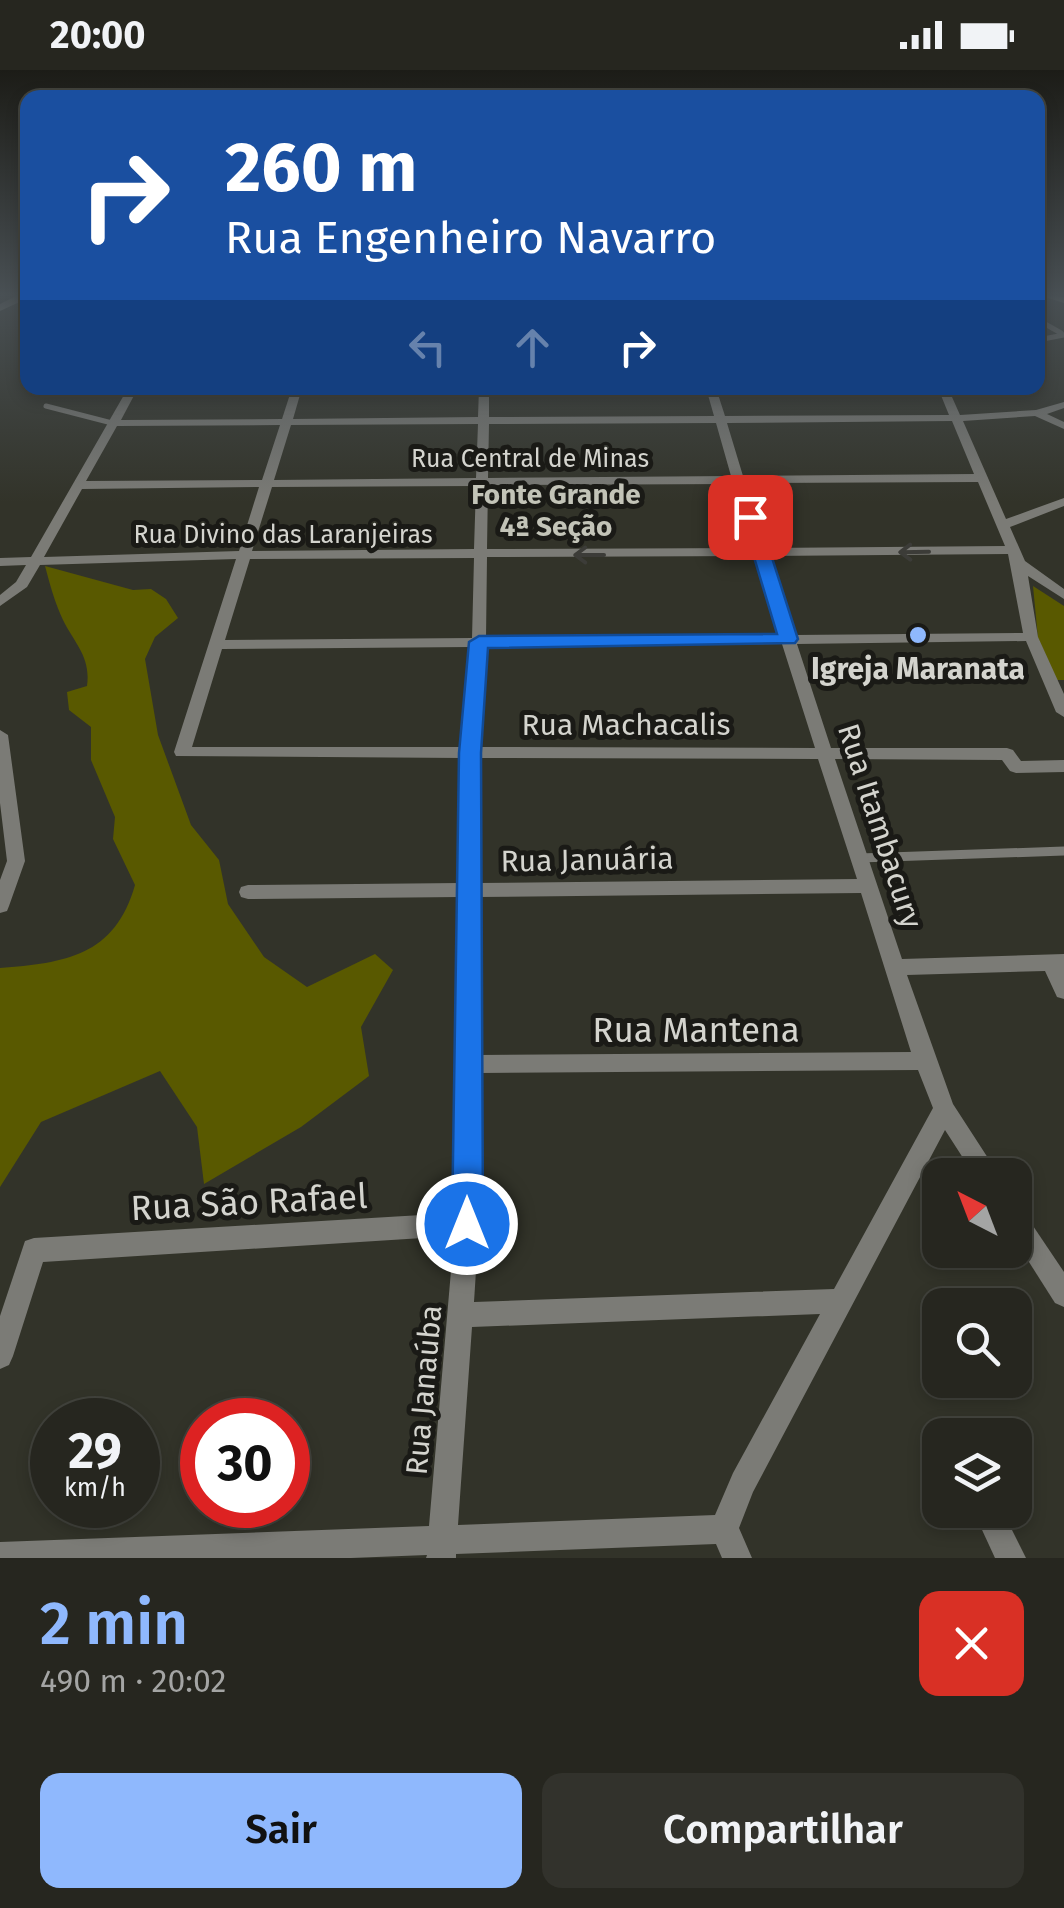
<!DOCTYPE html>
<html lang="pt">
<meta charset="utf-8">
<style>
:root{--surface:#26261f;--page:#32322c;--text:#f1f3f6;--muted:#a4a5a4;--line:#42433d;--accent:#8fb8fd}
body{margin:0;font-family:"Fira Sans",sans-serif;background:var(--page);color:var(--text);height:100vh;display:flex;flex-direction:column;font-size:38px;white-space:nowrap}
*{box-sizing:border-box;margin:0}
p{font-size:32px;color:var(--muted)}
.icon{flex:none;width:55px;height:55px;fill:none;stroke:currentColor;stroke-width:2;stroke-linecap:round;stroke-linejoin:round}
.map{position:relative;height:1488px;overflow:hidden}
.panel{display:flex;flex-direction:column;background:var(--surface);flex:1}
.panel>*{flex:none}
.guide{position:absolute;left:20px;top:20px;width:1025px;height:305px;border-radius:20px;box-shadow:0 5px 15px #0003,0 0 0 2px var(--line);background:#1a4fa0;color:#fff;overflow:hidden}
.needle{width:65px;rotate:318deg}
.controls{position:absolute;left:922px;top:1088px;display:grid;gap:20px}
.controls a{display:grid;place-items:center;width:110px;height:110px;border-radius:20px;background:var(--surface);box-shadow:0 5px 15px #0003,0 0 0 2px var(--line);font-size:50px}
.speed{position:absolute;left:30px;top:1328px;display:flex;gap:20px;font-size:50px;font-weight:700;text-align:center}
.speed>*{display:grid;place-content:center;width:130px;height:130px;border-radius:50%;background:var(--surface);box-shadow:0 5px 15px #0003,0 0 0 2px var(--line);line-height:1}
.speed small{font-size:25px;font-weight:400}
.speed .limit{border:15px solid #d22;background:#fff;color:#111}
.pin{position:absolute;display:grid;place-items:center;width:85px;height:85px;color:#fff;margin:-42px;border-radius:20px;box-shadow:0 5px 15px #0006}
.me{position:absolute;width:110px;margin:-55px;rotate:0deg;stroke-linejoin:round;filter:drop-shadow(0 0 8px #0008)}
.turn{display:flex;align-items:center;gap:35px;height:210px;padding:0 40px;font-size:45px}
.turn .icon{width:130px;height:130px;stroke-width:2.5}
.turn b{display:block;font-size:70px;line-height:85px}
.lanes{display:flex;align-items:center;height:95px;padding:0 40px;background:#0003;justify-content:center;gap:50px;direction:ltr}
.lanes .off{opacity:.35}
.round{display:grid;place-items:center;flex:none;width:105px;height:105px;border-radius:20px;background:var(--page)}
.overview{display:flex;align-items:center;justify-content:space-between;height:170px;padding:0 40px}
h1{font-size:60px;font-weight:600;line-height:75px;color:var(--accent)}
.primary-button{display:flex;gap:20px;margin-top:auto;padding:20px 40px}
.primary-button a{flex:1;height:115px;border-radius:20px;background:var(--accent);color:#111;font-size:40px;font-weight:600;line-height:115px;text-align:center}
.primary-button a+a{background:var(--page);color:var(--text)}
.status{display:flex;justify-content:space-between;align-items:center;height:70px;padding:0 50px;background:var(--surface);direction:ltr}
.status svg{height:28px;fill:currentColor}
.map>svg:first-child{display:block}
.green{fill:#595900}
.lines{fill:none;stroke-linecap:round;stroke-linejoin:round}
.lane-far1{stroke:#7b7b76;stroke-width:5}
.lane{stroke:#7b7b76;stroke-width:9}
.street{fill:#7b7b76;fill-rule:evenodd}
.secondary{fill:#a4a49d;fill-rule:evenodd}
.oneway{stroke:#3c3c38}
.route{fill:#1a73e8;stroke:#114b97;stroke-width:2.5}
.poi-dot{fill:#8fb8fd;stroke:#1a1a16;stroke-width:4}
.labels{text-anchor:middle;stroke-width:10;stroke-linejoin:round;paint-order:stroke}
.far-street-label{font-size:25px;fill:#d4d4ce;stroke:#1a1a16}
.far-neighbourhood-label{font-size:28px;font-weight:bold;fill:#c3c4b8;stroke:#1a1a16}
.poi-label{font-size:30px;font-weight:bold;fill:#d4d4ce;stroke:#1a1a16}
.street-label{font-size:30px;fill:#d4d4ce;stroke:#1a1a16}
.near-street-label{font-size:35px;fill:#d4d4ce;stroke:#1a1a16}
</style>
<div class="status"><b>20:00</b><svg viewBox="0 0 49 12"><path d="M0 12V9h3v3zM5 12V6h3v6zM10 12V3h3v9zM15 12V0h3v12zM26 1h20v11H26zM47 4h2v5h-2z"/></svg></div>
<div class="map">
<svg width="1064" height="1488" viewBox="0 0 1064 1488">
<rect width="100%" height="100%" fill="#323329"/>
<!-- green -->
<g class="green">
<path d="M45,496l88,24 18,-1 15,10 12,19 -23,19 -10,22 13,76 33,90 28,35 9,44 36,53 43,30 68,-33 18,16 -32,57 8,49 -68,51 -97,57 -7,-57 -37,-56 -119,51 -41,65v-219c65,-5 115,-12 135,-83l-22,-46 2,-22 -24,-57v-33l-22,-17 -2,-18 20,-6c4,-29 -12,-42 -24,-66 -8,-17 -13,-35 -18,-54z"/>
<path d="M1033,516l31,20v74h-7l-19,-42z"/>
</g>
<g class="lines">
<!-- lane-far1 -->
<g class="lane-far1">
<path d="M1038,250l23,13"/>
<path d="M1038,270l26,-5"/>
<path d="M46,336l66,17"/>
</g>
<!-- lane -->
<path class="lane" d="M860,788l204,-7"/>
<!-- street -->
<g class="street">
<path d="M128,318h10l-17,32 161,-1 10,-31h10l-9,31 185,-2 1,-29h10v29l225,-1 -8,-28h10l9,28 224,-1 -11,-27h10l12,27 76,-5 28,-8v6l-17,6 17,8v7l-29,-13 -72,5 43,98 58,-21v8l-54,21 15,34 39,28v10l-36,-23 10,61 26,57v23l-8,-5 -30,-71 -229,3 34,104h176l6,2 8,11 43,-1v12l-48,1 -6,-2 -8,-11 -167,-1 67,200 162,-5v45l-7,-2 -12,-26 -138,4 46,129 46,71h-25l-29,-45 -192,362 -14,36 13,30h-30l-6,-14 -260,10v4h-30l1,-3 -76,3h-351v-16l429,-16 25,-290 -411,26 -30,94 -4,9 -9,4v-53l25,-75 9,-3 421,-25 5,-316 -212,2 -7,-2 -2,-5 2,-5 7,-2 212,-2 2,-125 -286,-2 -2,-4 62,-193 -196,6 -13,22 -27,19v-11l16,-13 10,-17 -26,1v-8l31,-1zM952,351l22,53 -231,2 -16,-53zM716,353l15,53 -243,2 1,-54zM478,354l-2,54 -202,2 17,-55zM280,355l-18,55 -176,1 31,-55zM978,412l27,64 -240,2 -20,-65zM733,414l19,64 -265,1 1,-64zM476,416l-2,63 -222,2 20,-64zM259,417l-20,64 -195,6 38,-68zM1008,484l15,79 -229,2 -27,-79zM754,486l25,79 -293,3 1,-81zM474,488l-2,80 -247,2 25,-81zM782,574l33,104 -336,-1 7,-100zM471,577l-9,100h-270l30,-98zM478,688l340,1 39,120 -379,4zM861,823l50,159 -432,3 -1,-158zM918,1000l15,38 -99,181 -360,13 5,-78v-151zM820,1244l-87,159 -18,42 -257,10 14,-198z"/>
<path d="M0,660l8,5 17,126 -16,45 -2,5 -7,2v-33l7,-19 -7,-58z"/>
<path d="M1015,1137l8,4 41,61v35l-9,-4 -40,-63z"/>
<path d="M980,1440h22l24,48h-31l-18,-39z"/>
</g>
<!-- secondary -->
<g class="secondary">
<path d="M18,225h10v3l-28,13v-7z"/>
<path d="M1044,225l20,2v6l-19,-6z"/>
</g>
</g>
<!-- one-way arrows -->
<defs><path id="oneway-shaft" d="M-6 0H5M1.5-3L5.5 0L1.5 3" fill="none" stroke-width="1.6" stroke-linecap="round" stroke-linejoin="round" transform="scale(2.5)"/></defs>
<g class="oneway">
<use href="#oneway-shaft" transform="translate(914 482) rotate(179)"/>
<use href="#oneway-shaft" transform="translate(589 485) rotate(180)"/>
</g>
<!-- sky -->
<linearGradient id="sky" x2="0" y2="1"><stop stop-color="#1c1c17"/><stop offset="0.52" stop-color="#495054"/><stop offset="1" stop-color="#495054" stop-opacity="0"/></linearGradient>
<rect width="1064" height="433" fill="url(#sky)"/>
<!-- route -->
<path class="route" d="M750,442l9,5 39,122 -3,4 -307,5 -7,105 2,471 -5,10 -11,5 -11,-5 -4,-10 7,-471 10,-111 10,-6 298,-2 -35,-117z"/>
<!-- markers -->
<circle class="poi-dot" cx="918" cy="565" r="10"/>
<g class="labels">
<!-- far-street labels -->
<g class="far-street-label">
<text x="530" y="397">Rua Central de Minas</text>
<text x="283" y="473">Rua Divino das Laranjeiras</text>
</g>
<!-- far-neighbourhood labels -->
<g class="far-neighbourhood-label">
<text x="556" y="434">Fonte Grande<tspan x="556" dy="32">4ª Seção</tspan></text>
</g>
<!-- poi labels -->
<g class="poi-label">
<text x="918" y="609">Igreja Maranata</text>
</g>
<!-- street labels -->
<g class="street-label">
<text x="626" y="665">Rua Machacalis</text>
<text transform="translate(880 756) rotate(72)" y="10">Rua Itambacury</text>
<text transform="translate(587 790) rotate(-1)" y="10">Rua Januária</text>
<text transform="translate(424 1320) rotate(-85)" y="10">Rua Janaúba</text>
</g>
<!-- near-street labels -->
<g class="near-street-label">
<text x="696" y="972">Rua Mantena</text>
<text transform="translate(249 1132) rotate(-3)" y="12">Rua São Rafael</text>
</g>
</g>
</svg>
<div class="controls">
<a><svg class="needle" viewBox="-14 -14 28 28"><path d="M0-13l5 13h-10z" fill="#e53935"/><path d="M0 13l5-13h-10z" fill="#a4a5a4"/></svg></a>
<a><svg class="icon" aria-label="search" viewBox="0 0 24 24"><circle cx="10" cy="10" r="6"/><path d="M15 15l6 6"/></svg></a>
<a><svg class="icon" aria-label="layers" viewBox="0 0 24 24"><path d="M12 4l9 5-9 5-9-5zM3 14l9 5 9-5"/></svg></a>
</div>
<div class="speed"><div>29<small>km/h</small></div><div class="limit">30</div></div>
<div class="pin" style="left:750px;top:447px;background:#d93025"><svg class="icon" aria-label="arrive" viewBox="0 0 24 24"><path d="M6 21V4h12l-3 4 3 4H6"/></svg></div>
<svg class="me" style="left:467px;top:1154px" viewBox="-20 -20 40 40"><circle r="17" fill="#1a73e8" stroke="#fff" stroke-width="3"/><path d="M0-11L8 9 0 5-8 9z" fill="#fff"/></svg>
<div class="guide">
<div class="turn"><svg class="icon" aria-label="right" viewBox="0 0 24 24"><path d="M7 20v-9h11M14 6l5 5-5 5"/></svg><div><b>260 m</b>Rua Engenheiro Navarro</div></div>
<div class="lanes"><svg class="icon off" aria-label="left" viewBox="0 0 24 24"><path d="M17 20v-9H6M10 6l-5 5 5 5"/></svg><svg class="icon off" aria-label="ahead" viewBox="0 0 24 24"><path d="M12 20V5M6 11l6-6 6 6"/></svg><svg class="icon" aria-label="right" viewBox="0 0 24 24"><path d="M7 20v-9h11M14 6l5 5-5 5"/></svg></div>
</div>
</div>
<section class="panel">
<div class="overview"><div><h1>2 min</h1><p>490 m · 20:02</p></div><a class="round" style="background:#d93025;color:#fff"><svg class="icon" aria-label="close" viewBox="0 0 24 24"><path d="M6 6l12 12M18 6L6 18"/></svg></a></div>
<div class="primary-button"><a>Sair</a><a>Compartilhar</a></div>
</section>
